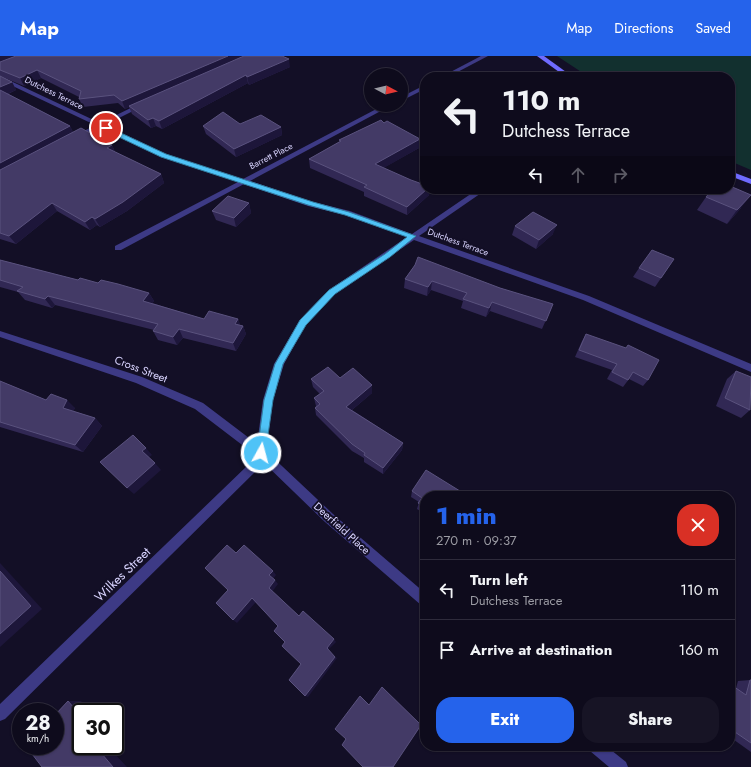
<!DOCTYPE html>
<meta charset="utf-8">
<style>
:root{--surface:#0e0b1c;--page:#171425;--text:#f1f3f6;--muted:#9b9ba3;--line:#2e2b3b;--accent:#2563eb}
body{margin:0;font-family:Jost,sans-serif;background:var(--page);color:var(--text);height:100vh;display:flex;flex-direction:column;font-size:15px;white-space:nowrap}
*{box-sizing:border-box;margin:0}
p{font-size:13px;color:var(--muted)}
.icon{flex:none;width:22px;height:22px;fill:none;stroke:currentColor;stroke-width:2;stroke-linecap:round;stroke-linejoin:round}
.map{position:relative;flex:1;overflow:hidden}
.panel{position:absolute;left:420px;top:435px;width:315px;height:260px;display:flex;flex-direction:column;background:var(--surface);border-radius:16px;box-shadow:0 1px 3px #0004,0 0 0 1px var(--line)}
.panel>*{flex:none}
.hud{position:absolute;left:420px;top:16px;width:315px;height:122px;border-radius:16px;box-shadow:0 1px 3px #0004,0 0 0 1px var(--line);background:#0e0b1c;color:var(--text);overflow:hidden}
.needle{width:26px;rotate:97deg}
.tools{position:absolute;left:364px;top:12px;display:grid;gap:8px}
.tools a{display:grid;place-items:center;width:44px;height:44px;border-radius:50%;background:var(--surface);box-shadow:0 1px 3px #0004,0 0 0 1px var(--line);font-size:20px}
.speed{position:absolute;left:12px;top:647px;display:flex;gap:8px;font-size:20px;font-weight:700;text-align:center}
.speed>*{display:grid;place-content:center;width:52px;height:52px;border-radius:50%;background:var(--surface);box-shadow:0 1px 3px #0004,0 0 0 1px var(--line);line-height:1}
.speed small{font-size:10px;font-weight:400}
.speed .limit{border:2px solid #111;border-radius:6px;background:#fff;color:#111}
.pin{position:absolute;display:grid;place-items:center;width:34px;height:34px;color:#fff;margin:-17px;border:2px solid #fff;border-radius:50%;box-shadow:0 1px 4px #0007}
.me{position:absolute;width:44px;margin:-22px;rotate:7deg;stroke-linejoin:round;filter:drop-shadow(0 0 3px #0008)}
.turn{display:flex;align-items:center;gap:14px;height:84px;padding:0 16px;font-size:18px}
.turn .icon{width:52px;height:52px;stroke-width:2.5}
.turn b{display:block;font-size:28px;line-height:34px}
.lanes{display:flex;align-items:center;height:38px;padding:0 16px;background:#0003;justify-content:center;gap:20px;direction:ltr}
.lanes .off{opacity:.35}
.round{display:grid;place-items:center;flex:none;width:42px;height:42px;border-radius:16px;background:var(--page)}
.summary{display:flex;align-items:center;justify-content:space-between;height:68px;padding:0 16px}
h1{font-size:24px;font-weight:800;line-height:30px;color:var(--accent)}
.action{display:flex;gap:8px;margin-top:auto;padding:8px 16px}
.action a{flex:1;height:46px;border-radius:16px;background:var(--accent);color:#fff;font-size:16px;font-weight:800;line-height:46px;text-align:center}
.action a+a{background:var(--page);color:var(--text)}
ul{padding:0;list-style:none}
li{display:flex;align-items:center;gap:12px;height:60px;padding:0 16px;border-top:1px solid var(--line)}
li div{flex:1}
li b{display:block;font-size:15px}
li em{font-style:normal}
header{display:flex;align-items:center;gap:24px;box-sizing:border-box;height:56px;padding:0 20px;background:var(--accent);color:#fff}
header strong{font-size:19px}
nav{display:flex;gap:22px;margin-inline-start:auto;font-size:14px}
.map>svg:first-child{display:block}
.green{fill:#12302f}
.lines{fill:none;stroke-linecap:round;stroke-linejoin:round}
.street{fill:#3d3a85;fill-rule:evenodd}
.secondary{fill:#6f6bff;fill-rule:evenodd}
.wall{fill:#312854}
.shaded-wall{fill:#1d163a}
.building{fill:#433a66;stroke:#5a527e}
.route{fill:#4fc3f7;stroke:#337fa1}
.labels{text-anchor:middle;stroke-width:4;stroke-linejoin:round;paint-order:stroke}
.far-street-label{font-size:9px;fill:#d9d4ff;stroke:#130f26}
.street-label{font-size:11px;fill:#d9d4ff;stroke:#130f26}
.near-street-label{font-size:13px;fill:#d9d4ff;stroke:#130f26}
</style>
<header>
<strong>Map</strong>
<nav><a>Map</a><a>Directions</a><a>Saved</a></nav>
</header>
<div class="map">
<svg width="751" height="711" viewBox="0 0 751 711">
<rect width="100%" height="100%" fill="#130f26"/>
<!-- green -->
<path class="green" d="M557,0h194v114l-21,-9v-84h-141z"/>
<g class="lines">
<!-- street -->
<g class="street">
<path d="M481,0h7l-40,21h-7z"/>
<path d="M0,20l100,47 41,-20h4v2l-40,20 60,29 78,25 141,-74h8l-142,76 63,21 37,9 62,23 66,-45h9l-68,47 170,60 162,68v8l-168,-72 -169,-60 -79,54 -29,30 -22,40 -11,36 -7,51 67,63 92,79v14l-4,-2 -96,-83 -63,-61 -7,11 -250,247 -5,2v-17l247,-238 7,-12 -59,-45 -59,-26 -136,-46v-6l142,46 61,26 54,41 6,-44 11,-36 26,-44 29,-30 78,-53 -62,-22 -37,-9 -64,-22 -123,66h-6v-4l123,-64 -77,-26 -61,-28 -21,10h-4v-2l20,-11 -95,-45z"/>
<path d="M425,29v4l-24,12v-4z"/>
<path d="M588,690h18l20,16 2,5h-19l-19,-16z"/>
</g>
<!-- secondary -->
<g class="secondary">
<path d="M537,0h7l29,21h-7z"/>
<path d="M730,115l21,8v5l-21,-8z"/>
</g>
</g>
<!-- wall -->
<g class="wall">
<path d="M0,0l290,11 -41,18 -1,-2 -86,46 -6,-3 -5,2 -19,-14 -3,-7 -4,2 -7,-6 -35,4 -4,-8v-2l-38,-19 -17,8 -24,-10z"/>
<path d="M0,20l12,6 4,8 -8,4 62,32 3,6 39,13 3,7 46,22 3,9 -37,28 -27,16 -3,-2 -7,5 -33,-19 -41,33 -16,-5z"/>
<path d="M240,68l41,3 1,8 -46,22 -30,-23 -3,-8z"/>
<path d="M339,84l80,8 -36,20 42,21h5l-1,6 -22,20 -43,-19v-4l-54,-24 -1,-9 31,-17z"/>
<path d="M546,133h16l-6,5z"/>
<path d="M706,141l35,11 -14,16 -30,-14z"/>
<path d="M249,147l2,10 -15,14 -20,-7 -4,-9z"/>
<path d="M515,170l38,8 -17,15 -24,-14z"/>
<path d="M674,203l-19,28 -22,-10 6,-9z"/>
<path d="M0,204l78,20 20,3 51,10 5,8 -2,2 52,16h34l2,6 3,1 3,8 -10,17 -53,-13 -6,7 -19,-5 -5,-9 1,-1 -99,-25 -3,3 -27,-8 -7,-8 -18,-5z"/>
<path d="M415,209l85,23 53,16 -11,25 -52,-18 -4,6 -25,-9 2,-7 -32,-11 -4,6 -23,-8 1,-9z"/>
<path d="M586,278l62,46 -5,6 -14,-7 -6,8 -16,-8 5,-9 -37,-13 7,-16z"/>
<path d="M736,315l14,39 -9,8 -25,-12 11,-27z"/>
<path d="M340,322l32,15 -20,17 51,33 -1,7 -19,24 -19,-12v-4l-12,-7 -36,-36 -1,-7 1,-2 -2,-8 6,-4 -7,-7 -2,-8z"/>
<path d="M0,325l46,19 29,8 -2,3 22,7 7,8 -19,26 -83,-25z"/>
<path d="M412,435l13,5v18l-8,-5 2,-7 -8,-5z"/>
<path d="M750,624h1v72l-21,-15 6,-49 2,-7z"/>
</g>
<!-- shaded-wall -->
<g class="shaded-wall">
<path d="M0,0h25l-25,8z"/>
<path d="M228,0h20l-119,50v1l-4,2 -3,-8z"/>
<path d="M289,3l1,8 -41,18 -2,-8z"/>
<path d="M37,14l4,8 -17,8 -4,-8z"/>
<path d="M246,19l2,8 -86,46 -3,-8z"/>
<path d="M12,26l4,8 -14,6 -2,-3v-6z"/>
<path d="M153,62l3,8 -5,2 -3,-8z"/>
<path d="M70,70l4,8 -74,40v-11z"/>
<path d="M281,71l1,8 -46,22 -2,-8z"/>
<path d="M420,83l-1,9 -44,25v-9z"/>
<path d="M112,89l4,9 -9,-6z"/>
<path d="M161,118l3,9 -37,28 -27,16 -5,-8z"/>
<path d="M427,133h3l-1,6 -22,20v-8z"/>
<path d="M558,133h4l-6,5z"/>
<path d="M751,139l-10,13 -14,16 10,-14z"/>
<path d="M52,147l5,8 -41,33 -7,-8z"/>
<path d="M249,147l2,10 -15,14 -2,-9z"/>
<path d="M92,161l5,8 -7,5 -5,-8z"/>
<path d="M557,169l-4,9 -17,15 3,-9z"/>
<path d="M432,225l-1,9 -4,6 1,-9z"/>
<path d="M149,237l5,8 -6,8 -5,-8z"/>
<path d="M48,240l7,9 -3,3 -7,-9z"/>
<path d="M492,246l-2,9 -4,6 3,-9z"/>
<path d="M238,263l3,8 -6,-3z"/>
<path d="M243,270l3,8 -10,17 -3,-8z"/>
<path d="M179,273l4,9 -6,7 -4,-8z"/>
<path d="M372,329v8l-25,21 -1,-7z"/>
<path d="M67,344l8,8 -4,8 -8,-8z"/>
<path d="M95,362l7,8 -19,26 -8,-7z"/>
<path d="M403,387l-1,7 -19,24v-6z"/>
<path d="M146,392l6,7 -4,3 -6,-7z"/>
<path d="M155,407l6,7 -27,24 -7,-6z"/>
<path d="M0,507l42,46 -42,38z"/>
<path d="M273,515l3,4 -3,4 -4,-4z"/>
<path d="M275,524l3,4 -6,8 -3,-4z"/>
<path d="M252,542l4,4 -19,21 -4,-3z"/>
<path d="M334,583l2,3 -8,8 -1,-2z"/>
<path d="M335,601l2,1 -29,39 -3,-1z"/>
<path d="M68,645h13l10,11h-10v4z"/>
<path d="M115,684l5,6 -6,7 13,14h-14l-11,-13 5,-8h8z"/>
</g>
<!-- building -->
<g class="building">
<path d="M16,0h212l-106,45 -8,-6 -35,4 2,-8 -44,-21 -17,8 -20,-8v-8z"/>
<path d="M244,0h38l7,3 -42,18 -1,-2 -87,46 -6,-3 -5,2 -19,-14z"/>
<path d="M0,20l12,6 -12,5z"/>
<path d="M0,34l70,36 -70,37z"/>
<path d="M223,56l17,12 21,-9 20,12 -47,22 -31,-23z"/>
<path d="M381,64l3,3 3,-2 33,18 -45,25 36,16 14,5v4h2l-20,18 -43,-20 3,-2 -58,-26 32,-18 -2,-1z"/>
<path d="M81,72l31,17 -5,3 54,26 -38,28 -28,17 -3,-2 -7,5 -33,-19 -43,33 -9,-3v-63z"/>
<path d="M730,130l21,9 -14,15 -31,-13 7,-8h17z"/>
<path d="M228,140l21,7 -15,15 -22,-7z"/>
<path d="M533,156l24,13 -18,15 -24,-14z"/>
<path d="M652,194l22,9 -13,19 -22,-10z"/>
<path d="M418,201l82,31 53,16 -7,17 -54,-19 -3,6 -26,-9 4,-6 -35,-12 -4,6 -23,-8 10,-14z"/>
<path d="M0,204l78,20 2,-2 18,5 3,-3 17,4 31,9 -6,8 61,18 5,-8 29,8 -3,5 8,2 -10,17 -54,-14 -6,8 -20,-6 5,-7 -110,-28 -3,3 -28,-8 6,-4 -23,-7z"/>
<path d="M586,278l40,14 2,-3 31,15 -11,20 -15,-8 -5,8 -16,-8 5,-8 -38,-14z"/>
<path d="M328,311l12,11 13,-10 19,17 -26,22 57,36 -20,25 -19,-13 1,-2 -13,-9 -37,-36 5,-4 -6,-6 10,-7 -13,-12z"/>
<path d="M736,315l15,6 -1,33 -25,-12z"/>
<path d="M0,325l46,19 5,-6 16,6 -4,8 32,10 -20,27 -75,-23z"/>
<path d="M133,379l13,13 -4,3 13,12 -28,25 -27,-26z"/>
<path d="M426,414l42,26h-43v11l-7,-4 4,-5 -10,-7z"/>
<path d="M227,489l9,8 8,-8 29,26 -4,4 6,5 -6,8 30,28 4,-5 31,28 -7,9 8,9 -30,39 -16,-16 12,-16 -19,-18 3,-4 -11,-11 4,-5 -26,-28 -19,22 -17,-17 12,-13 -23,-22z"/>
<path d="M0,515l31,35 -31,28z"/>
<path d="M750,624h1v63l-19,-13 -2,7v-53l16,11z"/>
<path d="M382,631l39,38 -28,42h-30l-21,-22 4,-6 -11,-10 25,-33 9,9z"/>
<path d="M68,645l13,15v30h26l1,2 -6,6 11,13h-71l-16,-21h29v-31z"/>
</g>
<!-- route -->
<path class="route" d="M104,71h4l58,27 147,48 36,10 67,24 -26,21 -55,37 -29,31 -23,39 -10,36 -8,56h-7l-1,-3 7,-53 11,-36 25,-44 29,-30 56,-36 22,-17 -62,-22 -37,-10 -147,-48 -57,-27z"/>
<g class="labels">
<!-- far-street labels -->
<g class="far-street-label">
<text transform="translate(54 37) rotate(26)" y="3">Dutchess Terrace</text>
<text transform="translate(271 100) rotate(-27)" y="3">Barrett Place</text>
<text transform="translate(458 186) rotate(20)" y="3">Dutchess Terrace</text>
</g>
<!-- street labels -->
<g class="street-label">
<text transform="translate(141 313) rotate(21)" y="4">Cross Street</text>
<text transform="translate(342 472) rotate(42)" y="4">Deerfield Place</text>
</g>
<!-- near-street labels -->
<g class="near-street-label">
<text transform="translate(122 518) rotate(-44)" y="5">Wilkes Street</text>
</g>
</g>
</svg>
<div class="tools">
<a><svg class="needle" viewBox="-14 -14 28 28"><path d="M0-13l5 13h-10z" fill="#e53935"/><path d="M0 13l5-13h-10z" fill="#9b9ba3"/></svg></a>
</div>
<div class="speed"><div>28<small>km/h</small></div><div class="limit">30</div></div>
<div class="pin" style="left:106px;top:72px;background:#d93025"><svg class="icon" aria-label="arrive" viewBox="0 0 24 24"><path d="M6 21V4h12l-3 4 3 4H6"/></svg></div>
<svg class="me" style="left:261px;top:397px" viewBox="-20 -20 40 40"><circle r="17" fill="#4fc3f7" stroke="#fff" stroke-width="3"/><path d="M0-11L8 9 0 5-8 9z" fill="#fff"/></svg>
<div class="hud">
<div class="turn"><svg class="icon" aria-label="left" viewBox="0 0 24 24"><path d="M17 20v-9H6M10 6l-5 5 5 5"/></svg><div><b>110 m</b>Dutchess Terrace</div></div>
<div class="lanes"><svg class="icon" aria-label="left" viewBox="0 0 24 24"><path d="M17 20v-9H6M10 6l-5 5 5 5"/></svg><svg class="icon off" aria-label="ahead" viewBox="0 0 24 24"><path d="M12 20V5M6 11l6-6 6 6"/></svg><svg class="icon off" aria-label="right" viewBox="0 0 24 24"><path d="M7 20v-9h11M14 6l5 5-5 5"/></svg></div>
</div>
<section class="panel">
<div class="summary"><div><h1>1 min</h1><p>270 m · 09:37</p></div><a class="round" style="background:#d93025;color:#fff"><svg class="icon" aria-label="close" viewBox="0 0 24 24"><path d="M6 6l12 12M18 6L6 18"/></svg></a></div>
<ul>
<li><svg class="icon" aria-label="left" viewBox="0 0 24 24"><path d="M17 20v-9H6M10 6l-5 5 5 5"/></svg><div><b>Turn left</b><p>Dutchess Terrace</p></div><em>110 m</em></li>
<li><svg class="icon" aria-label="arrive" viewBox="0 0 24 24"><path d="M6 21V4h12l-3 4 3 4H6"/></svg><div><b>Arrive at destination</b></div><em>160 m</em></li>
</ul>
<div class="action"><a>Exit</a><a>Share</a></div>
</section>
</div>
